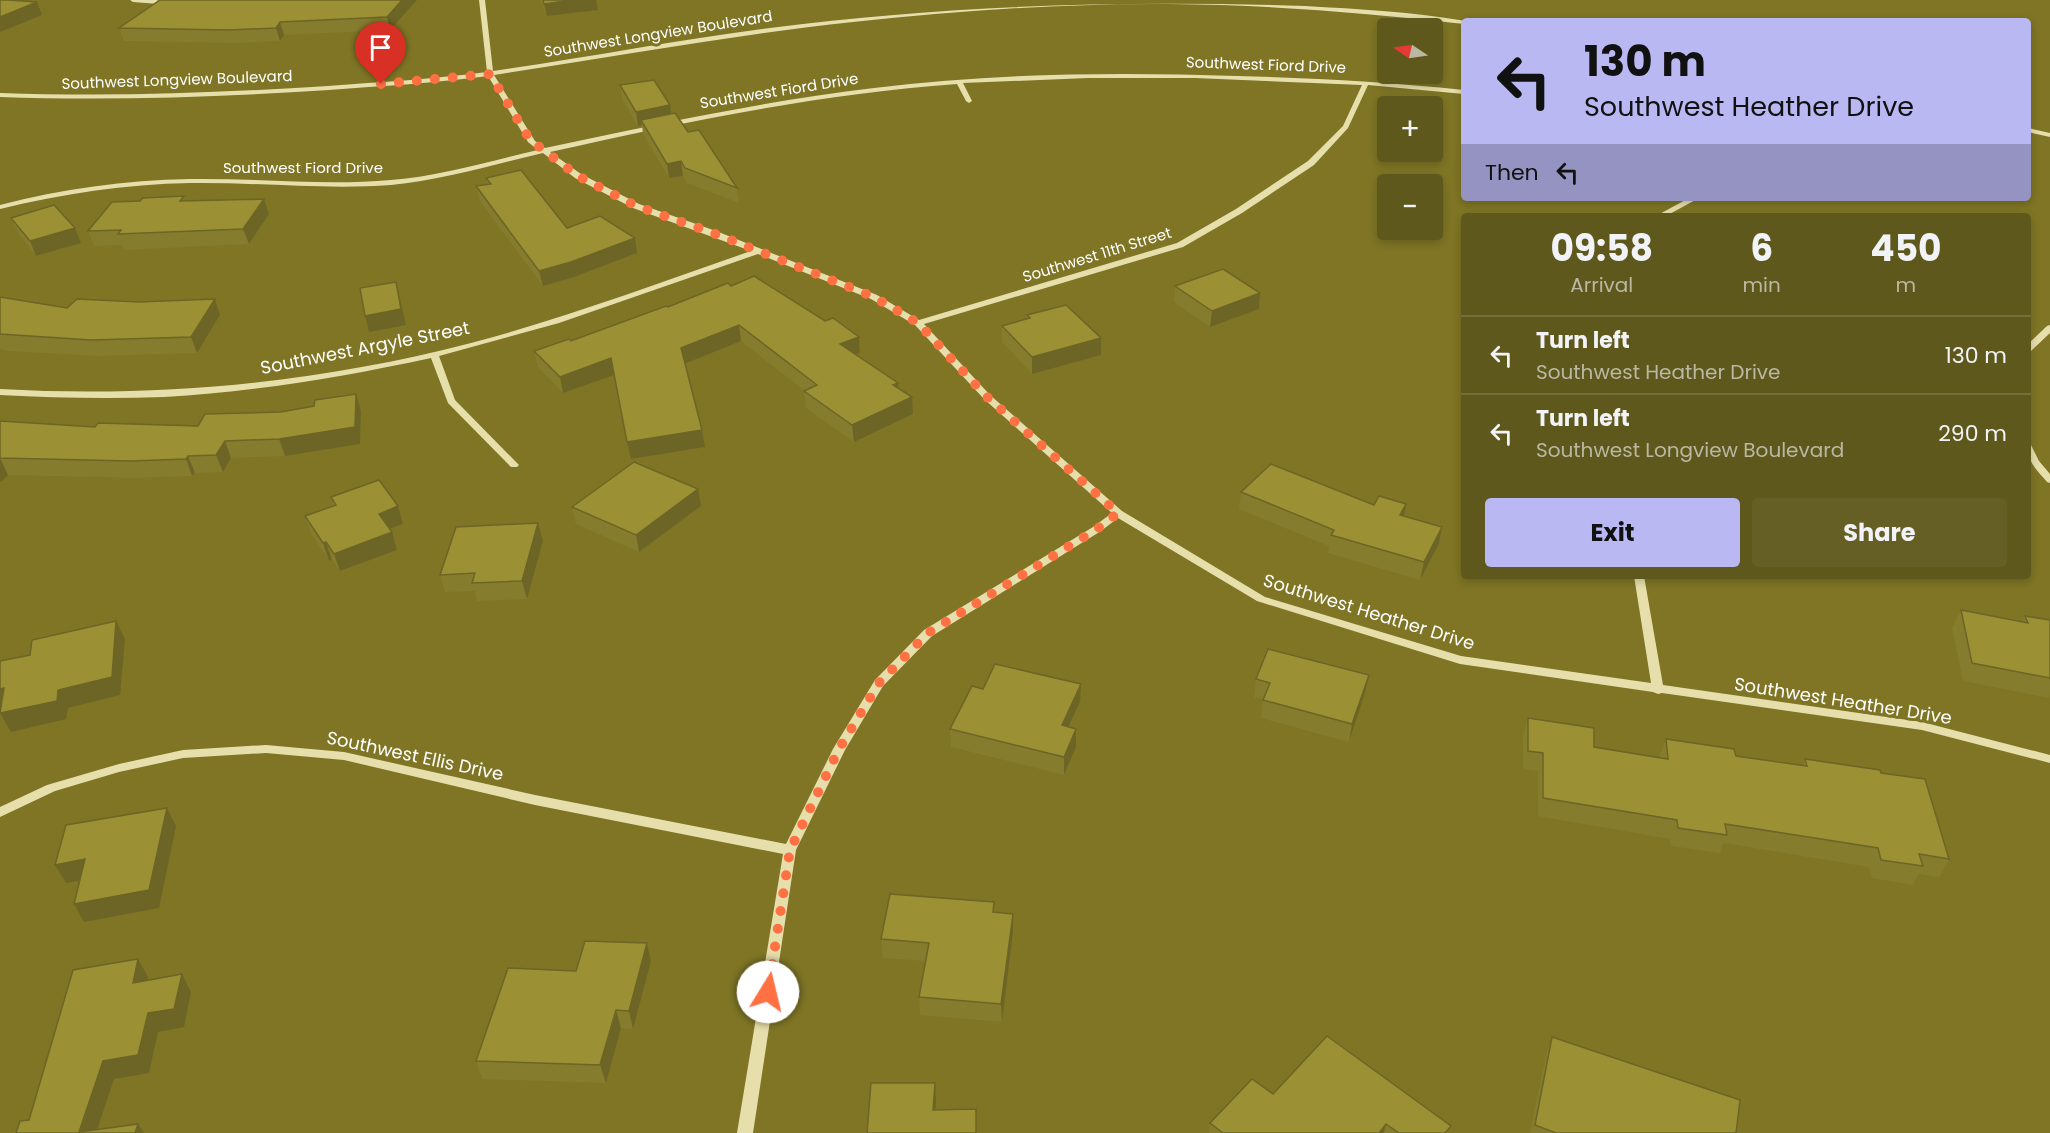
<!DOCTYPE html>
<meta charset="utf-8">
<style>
:root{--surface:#5f581c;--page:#655e25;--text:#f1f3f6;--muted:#bab8a3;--line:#736e3b;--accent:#b9b8f3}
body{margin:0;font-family:Poppins,sans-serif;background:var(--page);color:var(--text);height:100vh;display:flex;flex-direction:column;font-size:22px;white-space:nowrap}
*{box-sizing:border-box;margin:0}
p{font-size:20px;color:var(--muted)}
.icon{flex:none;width:33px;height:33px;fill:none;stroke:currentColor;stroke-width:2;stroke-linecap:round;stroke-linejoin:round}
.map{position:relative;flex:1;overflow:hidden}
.drawer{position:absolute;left:1461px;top:213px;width:570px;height:366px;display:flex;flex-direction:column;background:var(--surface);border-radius:6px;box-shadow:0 3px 9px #0003}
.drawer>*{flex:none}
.top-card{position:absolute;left:1461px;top:18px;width:570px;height:183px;border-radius:6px;box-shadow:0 3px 9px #0003;background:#b9b8f3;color:#111;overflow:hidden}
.needle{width:39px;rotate:283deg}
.fabs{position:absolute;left:1377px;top:18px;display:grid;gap:12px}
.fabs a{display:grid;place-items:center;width:66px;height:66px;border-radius:6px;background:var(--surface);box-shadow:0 3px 9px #0003;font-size:30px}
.pin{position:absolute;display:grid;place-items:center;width:51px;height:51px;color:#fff;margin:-62px -26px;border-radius:50% 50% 50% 0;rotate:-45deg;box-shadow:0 0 6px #0007}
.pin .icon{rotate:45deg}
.me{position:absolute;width:66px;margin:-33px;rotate:9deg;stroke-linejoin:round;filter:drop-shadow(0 0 4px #0008)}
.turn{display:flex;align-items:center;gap:21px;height:126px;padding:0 24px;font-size:27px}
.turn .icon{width:78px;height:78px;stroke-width:2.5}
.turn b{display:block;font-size:42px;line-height:51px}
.then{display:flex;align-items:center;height:57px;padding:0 24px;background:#0003;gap:12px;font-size:22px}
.eta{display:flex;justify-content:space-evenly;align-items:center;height:102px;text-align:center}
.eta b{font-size:36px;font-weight:700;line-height:42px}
.primary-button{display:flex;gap:12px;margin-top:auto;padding:12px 24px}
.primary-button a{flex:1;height:69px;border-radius:6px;background:var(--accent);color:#111;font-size:24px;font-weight:700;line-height:69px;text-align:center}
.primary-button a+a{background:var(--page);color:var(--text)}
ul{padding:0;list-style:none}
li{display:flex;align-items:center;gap:18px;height:78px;padding:0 24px;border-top:2px solid var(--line)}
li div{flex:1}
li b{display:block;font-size:22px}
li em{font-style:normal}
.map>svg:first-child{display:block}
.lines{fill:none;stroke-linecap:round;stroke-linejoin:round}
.minor{fill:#e6dfab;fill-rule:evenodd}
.wall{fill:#867c2e}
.shaded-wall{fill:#6d6525}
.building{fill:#9c9035;stroke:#6d6525;stroke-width:1.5}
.route{stroke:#ff7043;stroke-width:10;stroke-dasharray:0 18}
.labels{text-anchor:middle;stroke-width:6;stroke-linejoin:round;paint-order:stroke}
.far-street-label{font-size:15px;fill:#fff;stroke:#7f7525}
.street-label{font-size:18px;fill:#fff;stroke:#7f7525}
</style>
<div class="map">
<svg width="2050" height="1133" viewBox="0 0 2050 1133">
<rect width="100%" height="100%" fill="#7f7525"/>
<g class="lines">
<!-- minor -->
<g class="minor">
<path d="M130,0h26l19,3 -3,2 -39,-3z"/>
<path d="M479,0h6l8,71c92,-13 184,-31 277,-43 177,-23 356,-28 535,-22 53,3 108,6 161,15h-2v3c-97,-11 -195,-19 -293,-20 -106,-1 -213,7 -318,18 -121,13 -240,35 -359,53l41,66 10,7c109,-23 219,-47 329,-60 121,-15 242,-16 363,-12 76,2 151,6 227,14v4l-96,-9 -20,43 -34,37 -72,48 -59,34 -259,77 66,71 132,116 143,86 196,59 190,27 -17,-107h10l19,109 259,37 128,33v8l-128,-33 -260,-37 -4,1 -5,-2 -193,-28 -203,-63 -139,-83 -17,13 -169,105 -49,50 -38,64 -49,100 -43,283h-16l46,-279 -248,-49 -191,-45 -78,-7 -83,5 -64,14 -64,19 -55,26v-10l47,-22 72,-21 64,-14 83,-5 78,7 191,43 251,49 47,-95 42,-69 49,-50 169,-103 19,-14 -128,-114 -69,-74 -44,-26 -113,-45 -199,69 -120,33 16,44 62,63 2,2 -2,2h-6l-63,-64 -17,-45c-88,19 -177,34 -267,39 -55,2 -109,1 -164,-2v-6c159,9 317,-6 471,-46 95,-25 187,-60 280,-92l-118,-43 -58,-30 -32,-25c-51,12 -101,27 -152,32 -67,5 -134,-3 -201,-2 -65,1 -128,11 -190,26v-4c62,-16 125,-25 190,-26 67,-1 134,7 201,1 50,-4 98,-19 147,-30l-10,-8 -40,-66c-53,7 -106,10 -159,14 -110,7 -219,11 -329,7v-4c110,4 218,0 328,-7 53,-4 106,-7 159,-14zM1088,78h107l167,7 -19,41 -35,35 -72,48 -59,34 -258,77 -42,-25 -161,-64 -77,-27 -58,-30 -31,-22c134,-30 269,-58 407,-68l9,17 3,2 3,-2 -9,-18z"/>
<path d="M2028,128l22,5v4l-22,-5z"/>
<path d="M1689,198h10l-33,18h-10z"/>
<path d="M2050,325v8l-19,18 -3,1v-8l19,-18z"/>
<path d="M2028,444l3,1 8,16 11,13v9l-3,-1c-12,-14 -19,-19 -19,-38z"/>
</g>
</g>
<!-- wall -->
<g class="wall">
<path d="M160,0h257l-27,30 -106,5 -4,6 -48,2 -108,-2 -5,-13z"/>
<path d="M540,0h56l2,10 -51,6z"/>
<path d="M620,85l52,29 65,74 2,15 -52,-20 -4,-7 -14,2 -26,-44 -1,-9 -4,1 -16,-27z"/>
<path d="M486,178l81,50 70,25 -63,24 -31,9 -63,-85 -4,-15 12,-1z"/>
<path d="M264,199l5,15 -20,30 -125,6 -2,-5 -28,1 -6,-15 97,-30z"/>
<path d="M11,218l64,10 6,15 -45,13 -18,-23z"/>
<path d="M731,286l94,35 34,16 1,16 -4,2 42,28 1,6 13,8 1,17 -59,28 -48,-34 -2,-17h1l-64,-50 -56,22 17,67 3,17 -74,12 -17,-84 -51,18 -25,-26 -4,-16 37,-10z"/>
<path d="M1175,286l85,7 -1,16 -49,18 -36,-25z"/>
<path d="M0,297l67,11 72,-6 76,-3 5,16 -23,38 -99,3 -89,-5 -9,-2z"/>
<path d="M1027,315l74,23v17l-69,19 -30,-32v-16l25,-7z"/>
<path d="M361,411l-1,33 -75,12 -54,2 -8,14 -28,1 -3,3 -55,2 -129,-3 -8,7v-61l95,6 103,-1z"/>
<path d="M1241,492l133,13 30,11 38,11 -3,17 -19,36 -92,-27 1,-7 -90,-37z"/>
<path d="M331,497l72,27 -13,5 7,21 -57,21 -8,-11 -3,1 -18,-28 -6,-17 28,-11z"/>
<path d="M701,506l-62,46 -63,-28 -4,-17z"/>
<path d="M538,523l5,18 -16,58 -50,2 -2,-10 -30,1 -5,-17z"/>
<path d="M1961,610l61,12 3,-6 25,4v75l-1,3 -86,-17 -11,-53z"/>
<path d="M1256,679l109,14 -16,49 -88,-24 2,-19 -9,-2z"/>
<path d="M1080,702l-11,25 7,20 -12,28 -113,-28 -1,-18z"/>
<path d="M1528,718l66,29 65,10 7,-18 70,17 66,10 3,-7 76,14 68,86 -10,18 -20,-3 -6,11 -41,-7 -3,-11 -145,-24 -4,10 -49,-7 -1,-7 -132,-23v-45l-15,-2v-33z"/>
<path d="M994,912l19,2v18l-11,90 -82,-7 -1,-18 7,-36 -43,-3 -2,-19z"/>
<path d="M647,943l4,18 -18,68 -12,-1 -15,55 -124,-4 -6,-18 100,-90z"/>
<path d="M1552,1037l184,96h-206l16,-78z"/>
<path d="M1273,1094l176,39h-240l1,-10z"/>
</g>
<!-- shaded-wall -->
<g class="shaded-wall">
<path d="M402,0h15l-27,30 -3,-13z"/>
<path d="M574,0h22l2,10 -51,6 -3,-12z"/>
<path d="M37,2l5,13 -42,17v-15z"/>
<path d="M280,22l4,13 -4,6 -4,-13z"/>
<path d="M670,105l2,14 -31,1 1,5 -4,1 -2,-14z"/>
<path d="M681,161l2,15 -14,2 -2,-14z"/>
<path d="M264,199l5,15 -20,30 -6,-15z"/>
<path d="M75,228l6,15 -45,13 -6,-15z"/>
<path d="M635,238l2,15 -63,24 -31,9 -4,-15z"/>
<path d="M396,282l10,43 -37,7 -4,-16z"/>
<path d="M1260,293l-1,16 -49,18 2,-16z"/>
<path d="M215,299l5,16 -23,38 -6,-16z"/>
<path d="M739,325l2,16 -57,23 -3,-16z"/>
<path d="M859,337l1,16 -18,7 -2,-16z"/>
<path d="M1101,338v17l-69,19v-17z"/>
<path d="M611,358l3,17 -51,18 -3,-16z"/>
<path d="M898,383l1,16 -6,-14z"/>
<path d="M356,394l5,17 -1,33 -75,12 -6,-17z"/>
<path d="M912,397l1,17 -59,28 -2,-17z"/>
<path d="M702,430l3,17 -74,12 -4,-17z"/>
<path d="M225,441l6,17 -8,14 -7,-17z"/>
<path d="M188,456l7,17 -3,3 -6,-17z"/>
<path d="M0,458l8,17 -7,7 -1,-1z"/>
<path d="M698,489l3,17 -62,46 -3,-17z"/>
<path d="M1406,504l-3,17 -3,-6z"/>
<path d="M398,506l5,18 -19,7 -5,-17z"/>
<path d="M538,523l5,18 -16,58 -5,-18z"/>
<path d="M1442,527l-3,17 -19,36 4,-18z"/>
<path d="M392,532l5,18 -57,21 -6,-17z"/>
<path d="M326,542l6,18 -3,1 -6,-18z"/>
<path d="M116,621l9,18 -5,56 -52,13 -2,11 -55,13 -11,-19z"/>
<path d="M1369,675l-4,18 -16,49 3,-18z"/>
<path d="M1081,684l-1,18 -19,41 1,-18z"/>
<path d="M4,688l10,18 -14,4v-21z"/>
<path d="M1076,729v18l-12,28v-18z"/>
<path d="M167,808l9,18 -17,82 -75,14 -10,-18z"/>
<path d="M85,859l10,19 -29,5 -11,-18z"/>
<path d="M1013,914v18l-11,90 -1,-18z"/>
<path d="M647,943l4,18 -18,68 -4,-18z"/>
<path d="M138,959l10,18 -5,24 -10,-18z"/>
<path d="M182,974l9,18 -7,35 -26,5 -9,41 -35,6 -18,54 -17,-1 24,-71 45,-48z"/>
<path d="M616,1010l5,18 -15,55 -6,-18z"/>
<path d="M935,1083l1,18 -2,27 -1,-18z"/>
<path d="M138,1124l6,9h-9z"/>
<path d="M1386,1124l-2,9h-5z"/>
</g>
<!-- building -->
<g class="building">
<path d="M0,0h8l29,2 -37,15z"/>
<path d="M160,0h242l-15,17 -107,5 -4,6 -48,2 -109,-2z"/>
<path d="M543,0h31l-30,4z"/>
<path d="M654,80l16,25 -34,7 -16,-27z"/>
<path d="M675,113l13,19 11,-2 38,58 -52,-20 -4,-7 -14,3 -26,-44z"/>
<path d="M521,170l46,58 33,-12 35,22 -64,24 -32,9 -63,-85 15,-2 -5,-6z"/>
<path d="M184,196l-4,5 84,-2 -21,30 -125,5 3,-4 -33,1 24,-29 28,-1 3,-3z"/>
<path d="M54,205l21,23 -45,13 -19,-23z"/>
<path d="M1223,269l37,24 -48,18 -37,-25z"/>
<path d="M754,276l71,45 8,-3 26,19 -19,7 58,39 -5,2 19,12 -60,28 -48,-34 13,-6 -78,-60 -58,23 21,82 -75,12 -16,-84 -51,19 -26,-26 35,-12 2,2 95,-35 2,1 60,-24 3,3z"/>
<path d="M396,282l5,27 -36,7 -5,-28z"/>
<path d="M0,297l67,11 10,-9 62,3 76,-3 -24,38 -100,3 -91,-6z"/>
<path d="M1066,305l35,33 -69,19 -30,-31 28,-8 -3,-3z"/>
<path d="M356,394l-1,33 -76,12 -54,2 -9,14 -28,1 -2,3 -56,2 -130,-3v-37l95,6 3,-4 100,3 7,-12 76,-2 33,-6 1,-6z"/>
<path d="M634,462l64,27 -62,46 -64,-28z"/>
<path d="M1271,464l103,41 5,-9 27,8 -6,11 42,12 -18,35 -93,-27 3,-5 -93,-38z"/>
<path d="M379,480l19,26 -19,8 13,18 -58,22 -8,-12 -3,1 -18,-27 31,-11 -5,-8z"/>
<path d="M538,523l-16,58 -50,2 3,-10 -35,2 16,-48z"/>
<path d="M1961,610l67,13 -3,-7 25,4v58l-78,-15z"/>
<path d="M116,621l-4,56 -54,13 -1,11 -57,12 4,-25 -4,1v-28l30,-6 2,-15z"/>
<path d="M1268,649l101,26 -17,49 -89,-24 7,-17 -14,-4z"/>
<path d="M995,664l86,20 -19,41 14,4 -12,28 -114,-28 22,-43 11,3z"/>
<path d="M1528,718l66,10v19l74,12 -2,-20 68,10 2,7 71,10 -2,-7 75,11 1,3 44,6 24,80 -30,-5 4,12 -42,-6 -3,-12 -153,-24 2,11 -49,-7 -1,-8 -134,-22v-45l-15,-2z"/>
<path d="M167,808l-18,82 -75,14 11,-45 -30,6 11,-40z"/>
<path d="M890,894l104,8 -1,10 20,2 -12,90 -82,-7 10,-54 -48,-4z"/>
<path d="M585,941l62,2 -18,68 -13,-1 -16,55 -124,-4 32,-93 68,3z"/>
<path d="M138,959l-5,24 49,-9 -8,35 -26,4 -10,42 -35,6 -24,71 59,-8 -3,9h-119l4,-12 9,-1 44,-150z"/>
<path d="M1327,1036l124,90 -6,7h-46l-13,-9 -7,9h-156l-13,-10 42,-44 21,15z"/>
<path d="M1552,1037l188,63 -4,33h-180l-21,-8z"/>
<path d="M871,1083h64l-2,27 43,-1v24h-109z"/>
</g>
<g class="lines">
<!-- route -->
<path class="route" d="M381,84l109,-10 40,66 48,36 58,30 77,27 161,64 44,26 69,74 131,116 -21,16 -169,104 -49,50 -40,66 -49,101 -22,142"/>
</g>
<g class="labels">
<!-- far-street labels -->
<g class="far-street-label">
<text transform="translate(658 34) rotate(-9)" y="5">Southwest Longview Boulevard</text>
<text transform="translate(1266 65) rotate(2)" y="5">Southwest Fiord Drive</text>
<text transform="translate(177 80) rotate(-2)" y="5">Southwest Longview Boulevard</text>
<text transform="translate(779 91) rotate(-9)" y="5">Southwest Fiord Drive</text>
<text x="303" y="173">Southwest Fiord Drive</text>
<text transform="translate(1097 255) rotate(-17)" y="5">Southwest 11th Street</text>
</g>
<!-- street labels -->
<g class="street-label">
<text transform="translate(365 348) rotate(-11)" y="6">Southwest Argyle Street</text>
<text transform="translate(1369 612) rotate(17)" y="6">Southwest Heather Drive</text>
<text transform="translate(1843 701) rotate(9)" y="6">Southwest Heather Drive</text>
<text transform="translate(415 756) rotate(12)" y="6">Southwest Ellis Drive</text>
</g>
</g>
</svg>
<div class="fabs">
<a><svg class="needle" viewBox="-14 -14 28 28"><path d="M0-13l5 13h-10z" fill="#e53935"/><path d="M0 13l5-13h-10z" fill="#bab8a3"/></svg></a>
<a>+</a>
<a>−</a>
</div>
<div class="pin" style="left:381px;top:84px;background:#d93025"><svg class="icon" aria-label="arrive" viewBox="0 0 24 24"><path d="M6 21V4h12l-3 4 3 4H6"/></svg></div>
<svg class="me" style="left:768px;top:992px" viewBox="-20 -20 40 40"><circle r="19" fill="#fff"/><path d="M0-13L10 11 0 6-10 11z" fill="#ff7043"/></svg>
<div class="top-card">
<div class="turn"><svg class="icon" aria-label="left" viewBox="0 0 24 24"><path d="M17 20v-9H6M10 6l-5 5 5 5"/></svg><div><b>130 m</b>Southwest Heather Drive</div></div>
<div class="then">Then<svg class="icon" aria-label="left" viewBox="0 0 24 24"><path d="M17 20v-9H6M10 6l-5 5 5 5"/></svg></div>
</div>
<section class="drawer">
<div class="eta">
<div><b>09:58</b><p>Arrival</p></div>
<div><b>6</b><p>min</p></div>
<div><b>450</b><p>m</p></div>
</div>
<ul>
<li><svg class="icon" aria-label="left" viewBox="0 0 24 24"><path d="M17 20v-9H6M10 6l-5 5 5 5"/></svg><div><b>Turn left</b><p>Southwest Heather Drive</p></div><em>130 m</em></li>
<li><svg class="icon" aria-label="left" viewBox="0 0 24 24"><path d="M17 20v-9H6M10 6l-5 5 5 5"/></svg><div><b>Turn left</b><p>Southwest Longview Boulevard</p></div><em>290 m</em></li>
</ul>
<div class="primary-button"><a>Exit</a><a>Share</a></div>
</section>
</div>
